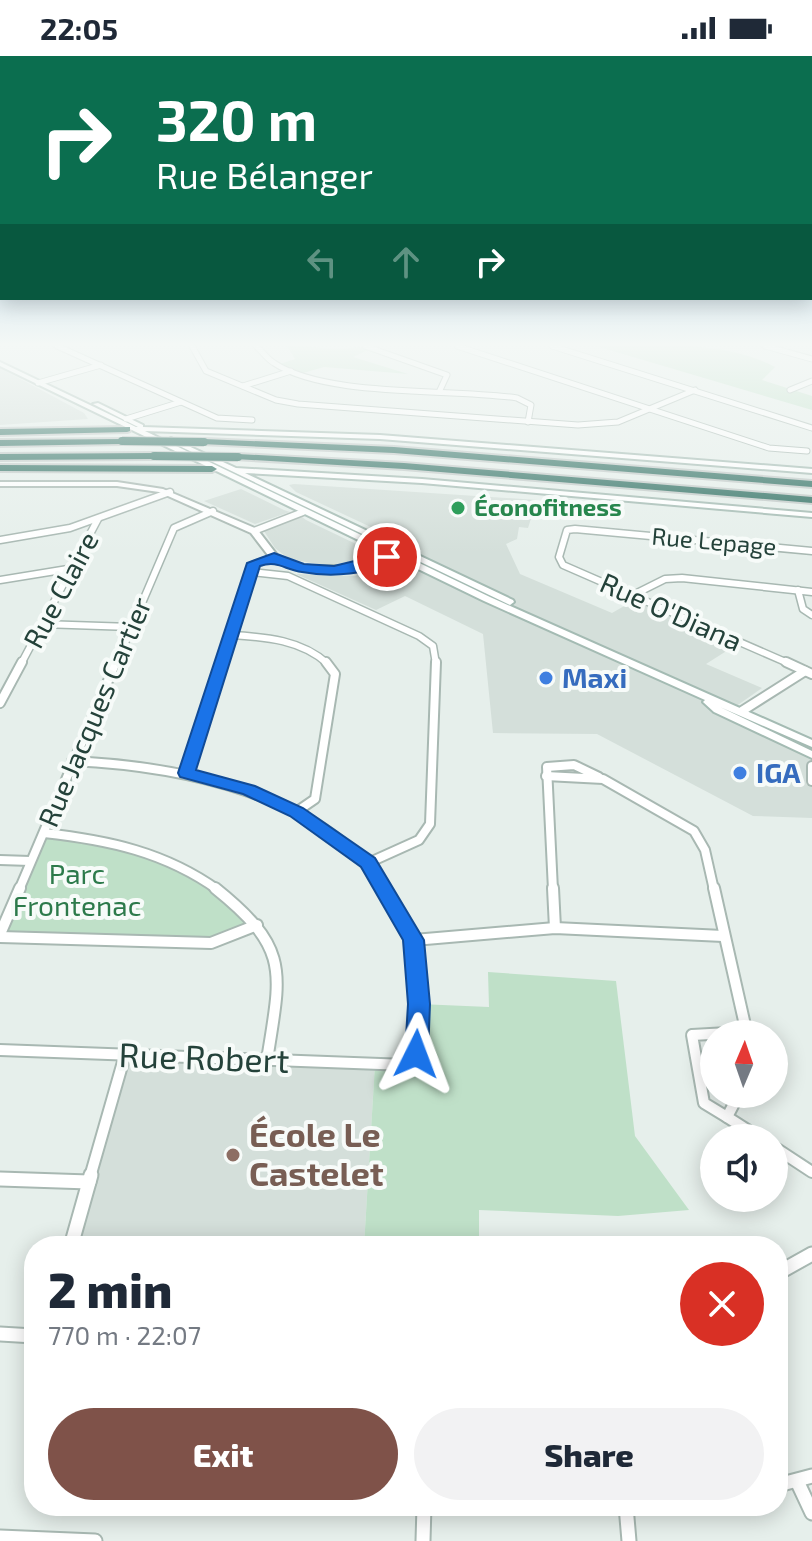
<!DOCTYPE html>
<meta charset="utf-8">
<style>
:root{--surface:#fff;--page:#f2f2f3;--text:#1f2937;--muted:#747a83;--accent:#7f5249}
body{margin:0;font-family:"Exo 2",sans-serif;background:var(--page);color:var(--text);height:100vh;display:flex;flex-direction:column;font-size:30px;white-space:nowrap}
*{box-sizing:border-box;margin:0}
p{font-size:26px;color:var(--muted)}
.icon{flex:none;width:44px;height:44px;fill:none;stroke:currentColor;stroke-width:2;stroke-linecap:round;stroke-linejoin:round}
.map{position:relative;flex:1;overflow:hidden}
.side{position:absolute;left:24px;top:1180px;width:764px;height:280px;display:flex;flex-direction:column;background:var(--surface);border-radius:32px;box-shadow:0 4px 20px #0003}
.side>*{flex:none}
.hud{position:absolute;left:0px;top:0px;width:812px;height:244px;box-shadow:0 4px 20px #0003;background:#0b6e4f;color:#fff;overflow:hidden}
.needle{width:52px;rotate:2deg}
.fabs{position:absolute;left:700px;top:964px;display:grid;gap:16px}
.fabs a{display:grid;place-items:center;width:88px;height:88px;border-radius:50%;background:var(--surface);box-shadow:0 4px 20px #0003;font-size:40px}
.pin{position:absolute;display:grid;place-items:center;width:68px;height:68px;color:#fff;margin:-34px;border:4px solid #fff;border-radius:50%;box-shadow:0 2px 8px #0007}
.me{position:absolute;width:88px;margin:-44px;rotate:3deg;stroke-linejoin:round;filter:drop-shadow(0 0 6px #0008)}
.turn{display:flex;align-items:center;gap:28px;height:168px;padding:0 24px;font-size:36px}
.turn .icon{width:104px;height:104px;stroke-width:2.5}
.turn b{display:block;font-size:56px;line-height:68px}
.lanes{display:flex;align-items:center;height:76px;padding:0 24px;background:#0003;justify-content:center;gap:40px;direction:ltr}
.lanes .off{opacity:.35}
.round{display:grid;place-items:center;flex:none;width:84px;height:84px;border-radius:42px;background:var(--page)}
.head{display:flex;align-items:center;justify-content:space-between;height:136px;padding:0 24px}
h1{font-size:48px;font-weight:800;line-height:60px}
.cta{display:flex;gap:16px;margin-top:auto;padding:16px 24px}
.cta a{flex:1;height:92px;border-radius:48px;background:var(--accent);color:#fff;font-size:32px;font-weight:800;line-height:92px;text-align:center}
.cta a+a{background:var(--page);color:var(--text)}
.status{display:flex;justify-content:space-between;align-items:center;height:56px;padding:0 40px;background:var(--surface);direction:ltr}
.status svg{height:22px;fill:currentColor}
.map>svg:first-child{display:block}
.built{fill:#d4dfda}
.green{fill:#bfe0c8}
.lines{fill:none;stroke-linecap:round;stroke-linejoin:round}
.minor-far4-casing{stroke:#a8b8b2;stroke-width:7}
.minor-far3-casing{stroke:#a8b8b2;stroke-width:9}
.minor-far2-casing{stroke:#a8b8b2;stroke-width:12}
.minor-far1-casing{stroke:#a8b8b2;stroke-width:14}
.minor-casing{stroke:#a8b8b2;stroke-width:17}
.tertiary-casing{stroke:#a8b8b2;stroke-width:4}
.secondary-casing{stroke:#a4bbb3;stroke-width:4}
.motorway-casing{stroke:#c2cac8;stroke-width:4}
.minor-far4{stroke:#fff;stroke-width:5}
.minor-far3{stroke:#fff;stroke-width:6}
.minor-far2{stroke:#fff;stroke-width:8}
.minor-far1{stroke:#fff;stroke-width:10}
.minor{stroke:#fff;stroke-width:13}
.tertiary{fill:#fff;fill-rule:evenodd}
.secondary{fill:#fff;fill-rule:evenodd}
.motorway{fill:#2f6f62;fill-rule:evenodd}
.motorway-bridge-casing{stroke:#c2cac8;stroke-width:10;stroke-linecap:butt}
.motorway-bridge{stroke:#2f6f62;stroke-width:8}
.route{fill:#1a73e8;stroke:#114b97;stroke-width:2}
.leisure-dot{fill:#2e9e5b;stroke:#f7fbf9;stroke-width:3}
.shop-dot{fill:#3f7fe0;stroke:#f7fbf9;stroke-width:3}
.education-dot{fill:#8d6e63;stroke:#f7fbf9;stroke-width:3}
.labels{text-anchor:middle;stroke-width:8;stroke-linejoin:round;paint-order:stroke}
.far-leisure-label{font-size:24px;font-weight:bold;fill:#27864d;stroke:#f7fbf9;text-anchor:start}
.far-street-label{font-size:24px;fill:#24423a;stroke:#f7fbf9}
.street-label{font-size:28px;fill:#24423a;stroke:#f7fbf9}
.shop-label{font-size:28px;font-weight:bold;fill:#366cbe;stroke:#f7fbf9;text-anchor:start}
.park-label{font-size:28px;fill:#2d7a4b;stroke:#f7fbf9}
.near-street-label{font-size:34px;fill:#24423a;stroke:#f7fbf9}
.near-education-label{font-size:34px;font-weight:bold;fill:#785e54;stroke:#f7fbf9;text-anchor:start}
</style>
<div class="status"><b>22:05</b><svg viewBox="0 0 49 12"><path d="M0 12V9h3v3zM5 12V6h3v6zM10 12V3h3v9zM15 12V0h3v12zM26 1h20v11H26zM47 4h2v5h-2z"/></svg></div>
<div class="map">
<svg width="812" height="1485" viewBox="0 0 812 1485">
<rect width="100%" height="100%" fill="#e6efeb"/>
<!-- built -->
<g class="built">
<path d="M0,312l84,45 4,6 -88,6z"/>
<path d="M294,428l243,16 -9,28 -9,-1 -2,12 -11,5 14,30 92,39 28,-16 99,46 -33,21 56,24 -37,26 87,43v61l-59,-2 -156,-82 -104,-1 -10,-99 -78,-38 -29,14 -80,-36 59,2 67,-25 -126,-59 -7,-7z"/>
<path d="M241,433l43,21 6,2 -35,12 -51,-23z"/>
<path d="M302,461l4,3 73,35 -50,11 -40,-7 -14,-11 -11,-17z"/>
<path d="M125,999l250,9 -11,182h-293z"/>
</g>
<!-- green -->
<g class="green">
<path d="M287,290c16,0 30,1 45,3 13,2 24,-5 38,0l-17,8 55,17 -84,-7 -21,6 -23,-9 15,-5z"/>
<path d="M596,290c58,0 125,-7 179,21l-13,13 50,16v14z"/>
<path d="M44,777l72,13 74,27 63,52 -42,18 -211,-9z"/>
<path d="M488,916l128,9 19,155 54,74 -71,6 -139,-6v36h-115l11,-182 32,1 9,-10 3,-51 70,3z"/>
</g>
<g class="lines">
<defs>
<g id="minor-far4">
<path d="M57,290l160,72 35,2"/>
<path d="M192,290l14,25 70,29 22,4 280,21 40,-3 77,-32"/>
<path d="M256,290c6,5 11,13 18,17 53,35 178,25 243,35l14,7 -3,17"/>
<path d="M365,290l82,29 -7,15"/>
<path d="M457,290l312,102 38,3"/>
<path d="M552,290l260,82"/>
<path d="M765,290l47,13"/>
<path d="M38,327l63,-18"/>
<path d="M243,330l48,-15"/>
<path d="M790,334l22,-9"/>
<path d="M126,363l55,-17"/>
</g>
<g id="minor-far3">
<path d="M254,475l49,-19"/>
<path d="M0,484l70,-12 100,-36"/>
<path d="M251,516l37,4 131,60 14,10 3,18"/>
<path d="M0,524l74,-12"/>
<path d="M798,534l5,19 9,6"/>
<path d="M633,539l32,-16 17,-1 130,14"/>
<path d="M42,568l89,3"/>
<path d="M232,579c34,2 70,5 96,29"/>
<path d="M21,608l77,-145"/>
<path d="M116,608l58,-136 39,-17"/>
<path d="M221,608l32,-99 21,-8"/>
<path d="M790,608l-227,-99 -4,-8 8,-27 8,-1 237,22"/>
</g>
<g id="minor-far2">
<path d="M786,606l26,12"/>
<path d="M0,647l22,-41"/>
<path d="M742,655l63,-40"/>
<path d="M72,705c105,5 254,32 312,129"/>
<path d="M812,710v15"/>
<path d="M186,717l36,-111"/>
<path d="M546,720l57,3 91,52 11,19 9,40"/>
<path d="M296,756l19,-13 20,-125 -9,-12"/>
<path d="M44,777c64,7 121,19 174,57"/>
<path d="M0,804l30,1"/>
<path d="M368,807l51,-23 11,-16 6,-162"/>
<path d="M19,834l97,-228"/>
<path d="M553,834l-6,-123 27,-2 25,12"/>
</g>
<g id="minor-far1">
<path d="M215,832c76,61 66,83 52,172"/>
<path d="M553,832l2,40"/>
<path d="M714,832l33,146"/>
<path d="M0,878l20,-46"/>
<path d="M0,881l211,6 46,-18"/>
<path d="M414,884l141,-12 168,8"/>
<path d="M0,994l407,15 9,-11 3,-50 -5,-64 -31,-52"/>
<path d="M739,1038l-12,23 33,21"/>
<path d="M727,1061l-23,-14 -12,-68 54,-3"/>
<path d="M774,1091l38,25"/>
<path d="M90,1121l35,-122"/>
</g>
<g id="minor">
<path d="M0,1123l89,3"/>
<path d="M71,1190l20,-71"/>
<path d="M778,1217l34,-19"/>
<path d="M0,1278l34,2"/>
<path d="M797,1425l15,32"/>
<path d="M778,1429l34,-9"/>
<path d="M626,1450l3,35"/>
<path d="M0,1481l95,4"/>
<path d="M423,1485l1,-35"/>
</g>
<path id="tertiary" d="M0,426h117l46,7 94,40 20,26 25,11h50l47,-18h6l1,2 -53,20h-52l-30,-11 -20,-26 -92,-41 -42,-6h-117z"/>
<g id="secondary">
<path d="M0,306l136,65h2l-45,-23 5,-1 45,22v2l237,8 432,34v4l-432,-34 -235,-8 345,166 322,143v7l-92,-40 92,44v7l-98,-46 -11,-10 2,-2 -221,-99 -484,-235z"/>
<path d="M171,382l65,30 186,11 390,34v4l-390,-34 -177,-10 268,127 1,2 -4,3 -341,-164 -1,-1z"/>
</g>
<g id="motorway">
<path d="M130,371v4l-3,1 -127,3v-6z"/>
<path d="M125,383l1,2 -4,3 -122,2v-6z"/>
<path d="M204,383l190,8 418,34v6l-418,-34 -193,-9 -1,-2z"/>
<path d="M0,398l154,-1 5,3 -5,3 -154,1z"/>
<path d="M238,398l166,9 408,34v6l-408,-34 -169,-10 -2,-2z"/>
<path d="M0,409l212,1 5,3 -5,3 -212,-1z"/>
</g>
</defs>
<!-- minor-far4 casing -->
<use href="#minor-far4" class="minor-far4-casing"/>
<!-- minor-far3 casing -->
<use href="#minor-far3" class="minor-far3-casing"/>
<!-- minor-far2 casing -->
<use href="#minor-far2" class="minor-far2-casing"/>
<!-- minor-far1 casing -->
<use href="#minor-far1" class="minor-far1-casing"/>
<!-- minor casing -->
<use href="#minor" class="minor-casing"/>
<!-- tertiary casing -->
<use href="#tertiary" class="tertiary-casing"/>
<!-- secondary casing -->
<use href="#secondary" class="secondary-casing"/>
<!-- motorway casing -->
<use href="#motorway" class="motorway-casing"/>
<!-- minor-far4 -->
<use href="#minor-far4" class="minor-far4"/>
<!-- minor-far3 -->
<use href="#minor-far3" class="minor-far3"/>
<!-- minor-far2 -->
<use href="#minor-far2" class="minor-far2"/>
<!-- minor-far1 -->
<use href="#minor-far1" class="minor-far1"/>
<!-- minor -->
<use href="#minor" class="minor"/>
<!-- tertiary -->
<use href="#tertiary" class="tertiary"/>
<!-- secondary -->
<use href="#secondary" class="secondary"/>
<!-- motorway -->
<use href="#motorway" class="motorway"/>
<defs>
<g id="motorway-bridge">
<path d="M122,385l82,1"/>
<path d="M154,400l84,1"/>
</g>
</defs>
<!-- motorway-bridge casing -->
<use href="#motorway-bridge" class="motorway-bridge-casing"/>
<!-- motorway-bridge -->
<use href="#motorway-bridge" class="motorway-bridge"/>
</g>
<!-- sky -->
<linearGradient id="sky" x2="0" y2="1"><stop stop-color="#84bce0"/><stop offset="0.58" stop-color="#f4f8f6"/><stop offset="1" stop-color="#f4f8f6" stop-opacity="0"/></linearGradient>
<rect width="812" height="497" fill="url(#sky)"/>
<!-- route -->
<path class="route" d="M274,497l30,11 30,2 53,-13 7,4c-22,19 -65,20 -92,15 -17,-2 -24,-12 -42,-6l-64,204 59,16 48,22 72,50 49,82 6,64 -2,50 -4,7h-16l-3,-7 3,-50 -5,-64 -42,-73 -71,-51 -47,-22 -63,-17 -2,-4 69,-210z"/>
<!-- markers -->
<circle class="leisure-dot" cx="458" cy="452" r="8"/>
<g class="shop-dot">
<circle cx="546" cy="622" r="8"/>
<circle cx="740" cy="717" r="8"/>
</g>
<circle class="education-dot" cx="233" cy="1099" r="8"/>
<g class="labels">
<!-- far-leisure labels -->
<g class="far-leisure-label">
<text x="474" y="460">Éconofitness</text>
</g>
<!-- far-street labels -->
<g class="far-street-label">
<text transform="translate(714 486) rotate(5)" y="8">Rue Lepage</text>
</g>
<!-- street labels -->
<g class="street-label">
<text transform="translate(61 534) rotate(-62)" y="10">Rue Claire</text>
<text transform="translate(671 556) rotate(24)" y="10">Rue O'Diana</text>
<text transform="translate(95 656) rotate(-67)" y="10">Rue Jacques Cartier</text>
</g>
<!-- shop labels -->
<g class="shop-label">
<text x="562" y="632">Maxi</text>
<text x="756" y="727">IGA</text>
</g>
<!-- park labels -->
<g class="park-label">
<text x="77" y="828">Parc<tspan x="77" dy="32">Frontenac</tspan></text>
</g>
<!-- near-street labels -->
<g class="near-street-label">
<text transform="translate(204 1002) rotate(2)" y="12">Rue Robert</text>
</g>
<!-- near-education labels -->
<g class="near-education-label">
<text x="249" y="1091">École Le<tspan x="249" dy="39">Castelet</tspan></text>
</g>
</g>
</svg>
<div class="fabs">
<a><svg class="needle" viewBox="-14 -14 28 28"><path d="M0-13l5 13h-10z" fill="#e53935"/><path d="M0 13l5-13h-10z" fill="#747a83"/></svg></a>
<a><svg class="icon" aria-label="sound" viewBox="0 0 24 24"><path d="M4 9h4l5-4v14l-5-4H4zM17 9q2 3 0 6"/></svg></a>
</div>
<div class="pin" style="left:387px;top:501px;background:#d93025"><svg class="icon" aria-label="arrive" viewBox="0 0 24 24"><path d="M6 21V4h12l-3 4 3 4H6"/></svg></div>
<svg class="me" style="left:416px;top:998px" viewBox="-20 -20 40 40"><path d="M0-17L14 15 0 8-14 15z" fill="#1a73e8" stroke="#fff" stroke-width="4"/></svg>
<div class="hud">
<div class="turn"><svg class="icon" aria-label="right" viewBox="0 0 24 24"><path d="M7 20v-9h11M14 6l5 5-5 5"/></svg><div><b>320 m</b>Rue Bélanger</div></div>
<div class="lanes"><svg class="icon off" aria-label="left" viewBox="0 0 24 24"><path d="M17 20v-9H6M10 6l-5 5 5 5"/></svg><svg class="icon off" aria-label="ahead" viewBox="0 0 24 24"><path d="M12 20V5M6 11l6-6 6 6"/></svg><svg class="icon" aria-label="right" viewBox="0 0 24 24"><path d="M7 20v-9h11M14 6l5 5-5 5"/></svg></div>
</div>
<section class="side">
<div class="head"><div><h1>2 min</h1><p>770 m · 22:07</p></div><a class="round" style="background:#d93025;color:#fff"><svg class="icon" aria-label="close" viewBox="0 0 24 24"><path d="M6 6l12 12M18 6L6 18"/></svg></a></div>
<div class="cta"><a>Exit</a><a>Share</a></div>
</section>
</div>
